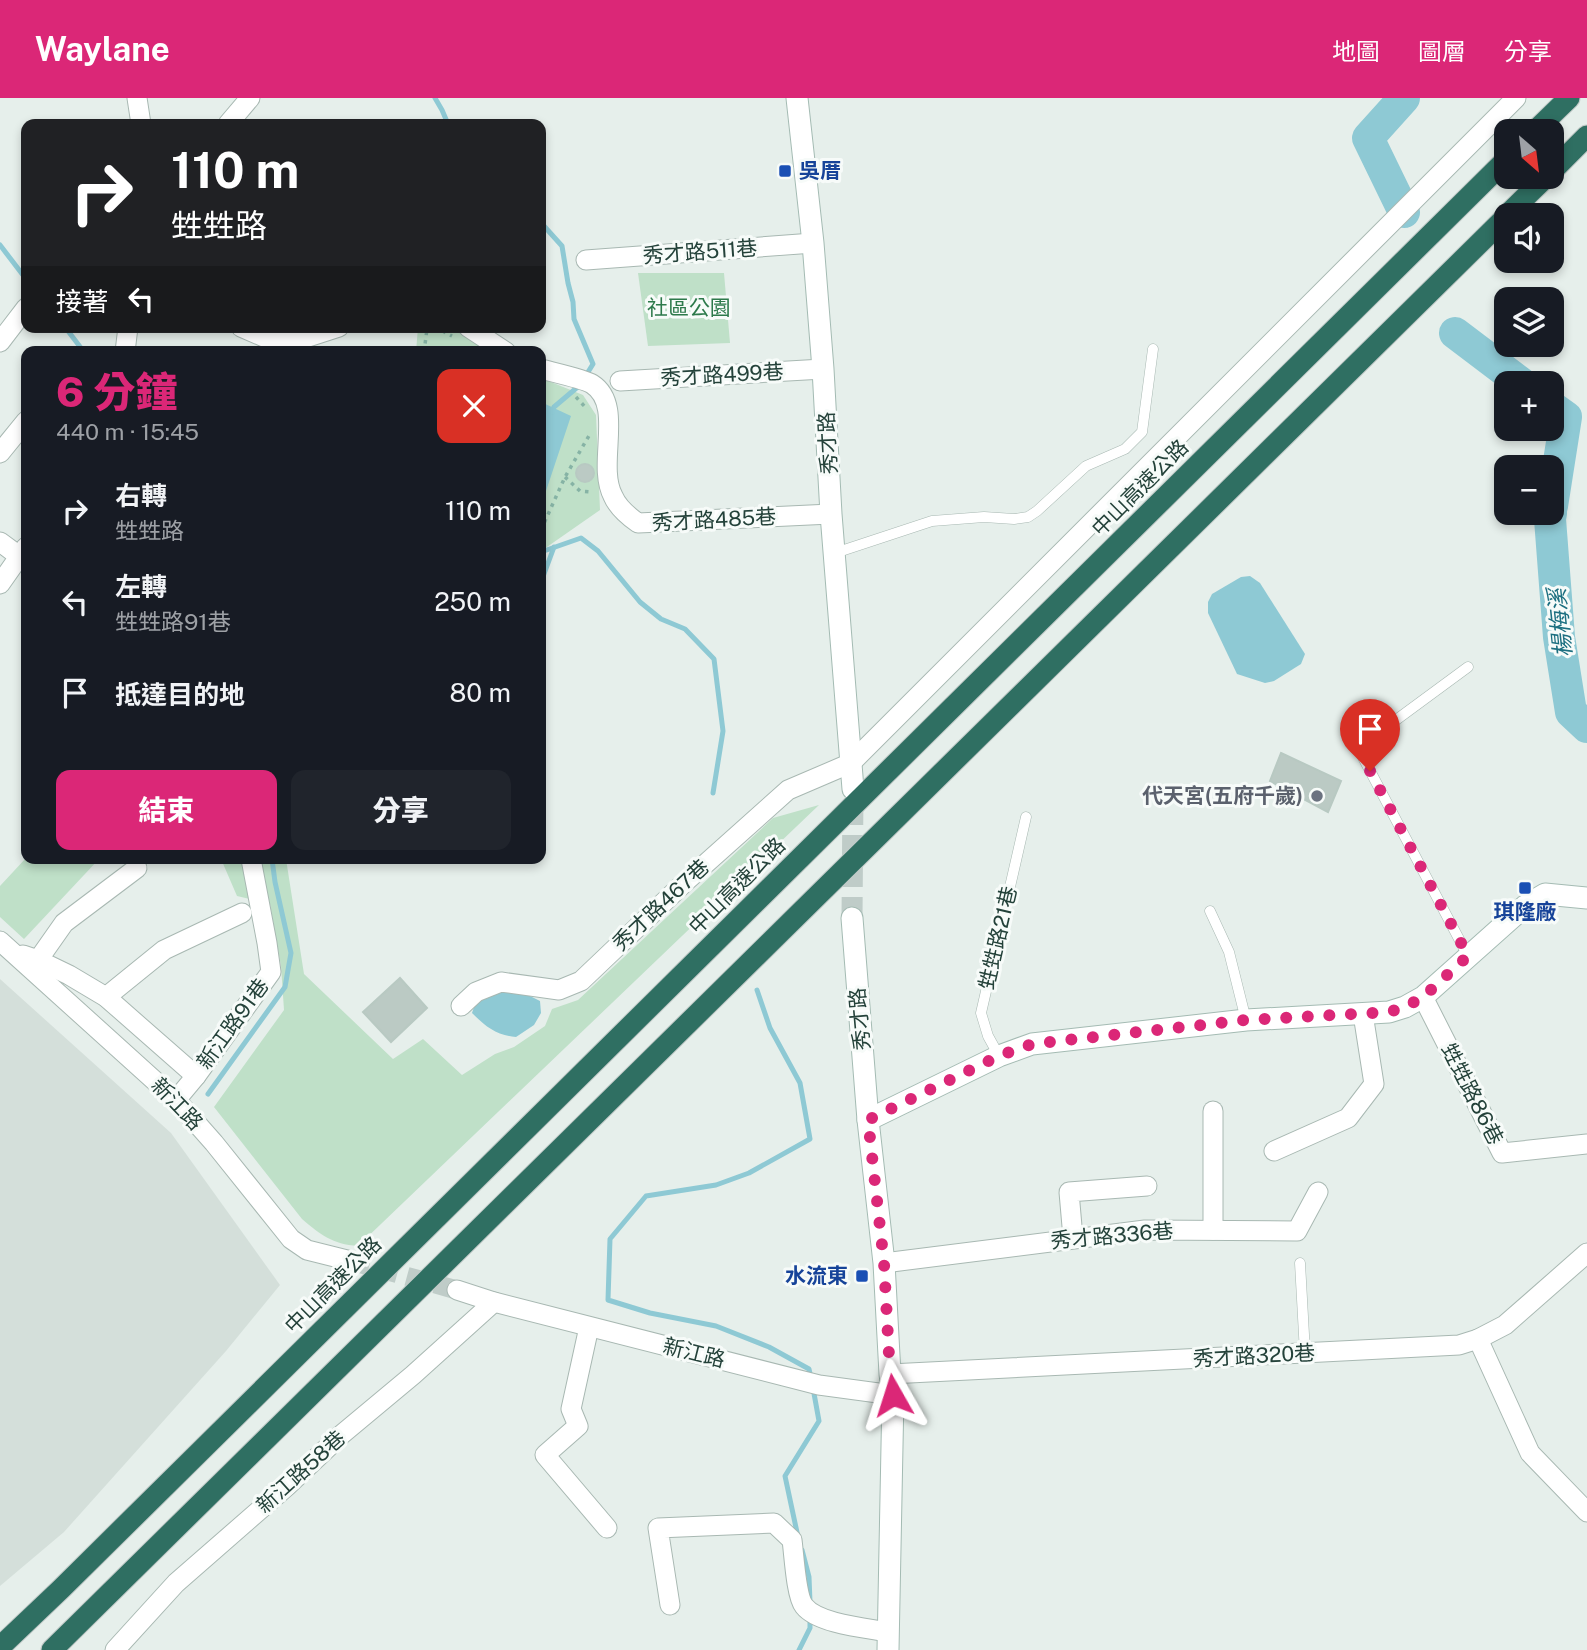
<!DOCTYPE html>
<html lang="zh-TW">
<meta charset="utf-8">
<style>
:root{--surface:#171b24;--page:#20242c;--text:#f1f3f6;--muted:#9ea1a6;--accent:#db2777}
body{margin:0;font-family:"Public Sans","Noto Sans TC",sans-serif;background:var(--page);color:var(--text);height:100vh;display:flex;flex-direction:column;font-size:26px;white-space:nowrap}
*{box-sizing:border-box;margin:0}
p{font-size:23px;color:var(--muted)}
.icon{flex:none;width:38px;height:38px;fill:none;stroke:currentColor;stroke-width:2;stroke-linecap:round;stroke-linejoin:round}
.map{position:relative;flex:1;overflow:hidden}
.details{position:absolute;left:21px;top:248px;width:525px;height:518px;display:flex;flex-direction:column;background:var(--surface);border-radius:14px;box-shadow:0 4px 10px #0003}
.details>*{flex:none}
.guide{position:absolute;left:21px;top:21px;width:525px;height:214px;border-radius:14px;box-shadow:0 4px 10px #0003;background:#202124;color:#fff;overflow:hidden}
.needle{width:46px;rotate:152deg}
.tools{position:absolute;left:1494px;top:21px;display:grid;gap:14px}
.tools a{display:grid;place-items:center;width:70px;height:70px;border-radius:14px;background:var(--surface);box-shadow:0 4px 10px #0003;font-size:35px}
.pin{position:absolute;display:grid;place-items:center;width:60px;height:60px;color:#fff;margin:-72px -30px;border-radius:50% 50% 50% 0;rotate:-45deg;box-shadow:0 0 7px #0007}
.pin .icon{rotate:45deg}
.me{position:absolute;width:77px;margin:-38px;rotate:354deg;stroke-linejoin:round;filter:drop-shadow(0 0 5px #0008)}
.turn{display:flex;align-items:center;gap:24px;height:147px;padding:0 35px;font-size:32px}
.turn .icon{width:91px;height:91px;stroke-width:2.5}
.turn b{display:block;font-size:49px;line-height:60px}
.then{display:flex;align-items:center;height:66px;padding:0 35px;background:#0003;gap:14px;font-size:26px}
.round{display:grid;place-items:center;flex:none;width:74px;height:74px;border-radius:14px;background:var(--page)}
.overview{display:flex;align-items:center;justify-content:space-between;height:119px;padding:0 35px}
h1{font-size:42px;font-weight:800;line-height:52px;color:var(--accent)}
.primary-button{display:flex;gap:14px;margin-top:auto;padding:14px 35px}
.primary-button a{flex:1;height:80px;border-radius:14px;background:var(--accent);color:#fff;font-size:28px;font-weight:800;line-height:80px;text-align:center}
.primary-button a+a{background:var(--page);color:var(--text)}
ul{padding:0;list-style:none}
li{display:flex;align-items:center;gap:21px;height:91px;padding:0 35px}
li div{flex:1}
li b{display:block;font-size:26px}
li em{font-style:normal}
header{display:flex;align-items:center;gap:42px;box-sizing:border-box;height:98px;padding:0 35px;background:var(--accent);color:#fff}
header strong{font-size:33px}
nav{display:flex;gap:38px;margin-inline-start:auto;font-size:24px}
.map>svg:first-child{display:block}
.built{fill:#d4dfda}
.green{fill:#bfe0c8}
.water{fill:#8ec9d4}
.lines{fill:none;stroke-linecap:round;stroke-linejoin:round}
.stream{stroke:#8ec9d4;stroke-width:5}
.river{stroke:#8ec9d4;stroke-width:32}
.building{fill:#bbcac4;stroke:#b8c9c2;stroke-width:2}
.street-tunnel{stroke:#bfccc8;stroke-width:19;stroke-dasharray:19 10;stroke-linecap:butt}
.secondary-tunnel{stroke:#bfccc8;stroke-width:21;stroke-dasharray:21 10;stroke-linecap:butt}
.lane-casing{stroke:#a8b8b2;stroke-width:11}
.street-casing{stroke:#a8b8b2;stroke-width:21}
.secondary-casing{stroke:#a4bbb3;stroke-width:23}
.highway-casing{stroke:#c2cac8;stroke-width:23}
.path{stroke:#86b3a5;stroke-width:3.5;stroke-dasharray:3.5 5;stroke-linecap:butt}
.lane{stroke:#fff;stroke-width:10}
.street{stroke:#fff;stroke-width:19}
.secondary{stroke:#fff;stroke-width:21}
.highway{stroke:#2f6f62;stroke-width:21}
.route{stroke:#db2777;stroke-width:12;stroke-dasharray:0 21.6}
.transit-dot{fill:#1a4fb4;stroke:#f7fbf9;stroke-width:2.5}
.worship-dot{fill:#6b7280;stroke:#f7fbf9;stroke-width:2.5}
.labels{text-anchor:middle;stroke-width:6;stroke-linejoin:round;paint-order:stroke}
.transit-label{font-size:21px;font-weight:bold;fill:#164399;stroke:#f7fbf9;text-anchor:start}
.street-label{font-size:21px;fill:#24423a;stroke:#f7fbf9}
.park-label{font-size:21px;fill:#2d7a4b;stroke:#f7fbf9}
.worship-label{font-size:21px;font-weight:bold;fill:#5b616d;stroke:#f7fbf9;text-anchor:end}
.water-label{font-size:23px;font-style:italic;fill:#1c6f80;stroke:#f7fbf9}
</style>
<header>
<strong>Waylane</strong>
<nav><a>地圖</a><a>圖層</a><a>分享</a></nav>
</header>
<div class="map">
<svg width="1587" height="1552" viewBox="0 0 1587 1552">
<rect width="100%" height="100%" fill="#e6efeb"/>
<!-- built -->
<path class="built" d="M0,881l171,154 109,152 -54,66 -162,181 -64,54z"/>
<!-- green -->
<g class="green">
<path d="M638,175h86l6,70 -82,3z"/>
<path d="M418,229h34l40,25h-76z"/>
<path d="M541,280l42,17 13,20 4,95 -56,39 -3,8z"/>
<path d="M819,707l-461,441c-26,-2 -37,-11 -56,-27l-88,-112 70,-97 -3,-44 -11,-62 -33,-8 -16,-37h65l18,115 89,85 30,-20 39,36 33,-21 19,-7 31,-21 7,-17 26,-9 195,-182z"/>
<path d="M26,760v1h73l-75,80 -24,-22v-31z"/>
</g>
<!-- water -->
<g class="water">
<path d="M541,304l30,14 -30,90z"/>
<path d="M1250,478l10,7 45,71 -4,10 -27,17 -9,2 -28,-9 -29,-61v-11l4,-8 29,-17z"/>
<path d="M508,894l18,2 14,7 1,12 -7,12 -18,12c-20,-2 -30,-10 -44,-24 6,-18 18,-19 36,-21z"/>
</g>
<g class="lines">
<!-- stream -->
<g class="stream">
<path d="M435,0l7,12 6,14"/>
<path d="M541,127l3,1 18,20 6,37 5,19 1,17 19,45 -8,13"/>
<path d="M0,147l26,34"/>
<path d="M65,229l19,25"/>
<path d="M552,314l2,-5 26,-22"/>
<path d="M541,454l40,-14 17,13 42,51 21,17 24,10 29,30 9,72 -10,62"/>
<path d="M541,484l13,-35"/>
<path d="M757,892l13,38 30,55 10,56 -61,34 -33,12 -70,11 -36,43 -2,61 42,13 66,13 53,21 40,22 2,9"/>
<path d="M208,996l77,-107 6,-34 -16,-71 -3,-23"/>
<path d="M798,1439l-13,-61 34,-55 -6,-33"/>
<path d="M802,1452l7,27 1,25"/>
<path d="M799,1552l11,-22v-13"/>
</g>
<!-- river -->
<g class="river">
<path d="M1404,0l-36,40 36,74"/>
<path d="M1455,235l66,50"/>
<path d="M1552,309l14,10 -14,89"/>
<path d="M1551,415l-1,6 9,118 12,75 16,15"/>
</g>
</g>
<!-- building -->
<g class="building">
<circle cx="585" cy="375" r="9"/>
<path d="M1281,655l60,28 -13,31 -58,-31z"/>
<path d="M400,880l27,30 -36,34 -28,-30z"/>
</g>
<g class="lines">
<!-- street-tunnel -->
<path class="street-tunnel" d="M351,1163l106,29"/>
<!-- secondary-tunnel -->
<path class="secondary-tunnel" d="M852,820l1,-126"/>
<defs>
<g id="lane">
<path d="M835,455l97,-32 52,-4 30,2 14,-2 9,-6 49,-45 39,-17 17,-17 11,-83"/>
<path d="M1468,569l-110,81 110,208"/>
<path d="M1210,813l19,41 17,68"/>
<path d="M999,958l-11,-20 -7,-23 45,-196"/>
<path d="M1300,1165l5,90"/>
</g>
<g id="street">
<path d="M137,0l4,26"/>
<path d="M228,26l22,-26"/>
<path d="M586,162l227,-17"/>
<path d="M241,229l23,10 38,2 37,-12"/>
<path d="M468,229l38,25"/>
<path d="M0,244l26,-34"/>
<path d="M125,254l3,-25"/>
<path d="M541,271c11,3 43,10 51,15 33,21 4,80 21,112 5,12 15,20 25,27l193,-9"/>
<path d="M620,283l203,-12"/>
<path d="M0,355l26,-32"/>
<path d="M0,444l19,14"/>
<path d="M0,486l26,-37"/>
<path d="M0,843l176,159 38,43 77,96 16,11 44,11"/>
<path d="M23,857l15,5 31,15 37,22 90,79"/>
<path d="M38,862l26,-37 73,-55"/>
<path d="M106,899l58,-47 78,-37"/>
<path d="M1423,899l79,156 85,-9"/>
<path d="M461,908l15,-14 25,-10 58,8 22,-9 103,-98 104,-93 63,-27 665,-665"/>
<path d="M176,1002l20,-24 75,-104 -4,-29 -16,-84"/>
<path d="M1274,1053l74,-33 26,-34 -11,-70"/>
<path d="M1213,1132v-119"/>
<path d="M1073,1140l-4,-46 78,-6"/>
<path d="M884,1165l261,-33 152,1 21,-39"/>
<path d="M457,1192l37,12 325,83 74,10"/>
<path d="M589,1229l-18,82 7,17 -33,29 62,73"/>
<path d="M1478,1241l52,114 57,59"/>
<path d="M890,1276l569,-29 19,-6 27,-14 82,-72"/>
<path d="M670,1507l-12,-77 116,-5 18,17c2,14 4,56 12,66 14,18 62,22 84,26"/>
<path d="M115,1552l61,-67 111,-97 54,-51 72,-60 81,-73"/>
</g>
<g id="secondary">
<path d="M797,0l16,145 10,126 8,145 22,275"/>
<path d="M852,820l16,202 16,143 6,111 3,21 -5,255"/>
<path d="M868,1022l131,-64 33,-12 214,-24 143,-8 16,-5 18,-10 102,-91 20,-12 42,4"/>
</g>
<g id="highway">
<path d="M1535,33l34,-33"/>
<path d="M1552,73l35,-35"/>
<path d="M1507,117l39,-38"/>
<path d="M0,1549l61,-58 1446,-1430"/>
<path d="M52,1552l1455,-1434"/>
</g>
</defs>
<!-- lane casing -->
<use href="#lane" class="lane-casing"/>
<!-- street casing -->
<use href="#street" class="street-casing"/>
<!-- secondary casing -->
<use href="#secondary" class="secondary-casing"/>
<!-- highway casing -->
<use href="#highway" class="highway-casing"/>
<!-- path -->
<g class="path">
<path d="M435,229l17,9"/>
<path d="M424,254l3,-23 6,-2"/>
<path d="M576,299l11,12"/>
<path d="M565,379l15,14 12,1"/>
<path d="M541,432l24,-53 25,-43"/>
</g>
<!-- lane -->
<use href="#lane" class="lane"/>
<!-- street -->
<use href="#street" class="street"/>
<!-- secondary -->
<use href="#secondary" class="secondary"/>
<!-- highway -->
<use href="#highway" class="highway"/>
</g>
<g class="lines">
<!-- route -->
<path class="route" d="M893,1297l-3,-21 -6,-111 -16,-143 131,-64 33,-12 214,-24 143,-8 16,-5 18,-10 45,-41 -98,-185"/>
</g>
<!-- markers -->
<g class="transit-dot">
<rect x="778" y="66" width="14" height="14" rx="3.5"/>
<rect x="1518" y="783" width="14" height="14" rx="3.5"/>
<rect x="855" y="1171" width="14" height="14" rx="3.5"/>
</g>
<circle class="worship-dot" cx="1317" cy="698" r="7"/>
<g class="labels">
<!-- transit labels -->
<g class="transit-label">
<text x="799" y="80">吳厝</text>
<text x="1525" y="821" text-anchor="middle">琪隆廠</text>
<text x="848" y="1185" text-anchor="end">水流東</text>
</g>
<!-- street labels -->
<g class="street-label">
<text transform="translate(700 154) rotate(-4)" y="7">秀才路511巷</text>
<text transform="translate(722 277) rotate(-3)" y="7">秀才路499巷</text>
<text transform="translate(828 345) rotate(-93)" y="7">秀才路</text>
<text transform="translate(1140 390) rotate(-45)" y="7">中山高速公路</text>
<text transform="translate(714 422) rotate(-3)" y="7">秀才路485巷</text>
<text transform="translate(737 788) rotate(-45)" y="7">中山高速公路</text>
<text transform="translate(661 807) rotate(-43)" y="7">秀才路467巷</text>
<text transform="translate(998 840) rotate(-77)" y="7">甡甡路21巷</text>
<text transform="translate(860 921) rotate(-95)" y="7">秀才路</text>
<text transform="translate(233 926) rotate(-54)" y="7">新江路91巷</text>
<text transform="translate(1472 996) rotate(63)" y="7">甡甡路86巷</text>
<text transform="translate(177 1006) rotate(46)" y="7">新江路</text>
<text transform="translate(1112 1138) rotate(-5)" y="7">秀才路336巷</text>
<text transform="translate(333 1187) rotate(-45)" y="7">中山高速公路</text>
<text transform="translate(694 1255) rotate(14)" y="7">新江路</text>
<text transform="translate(1254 1258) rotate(-3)" y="7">秀才路320巷</text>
<text transform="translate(301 1374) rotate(-42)" y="7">新江路58巷</text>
</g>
<!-- park labels -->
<g class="park-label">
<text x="689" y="217">社區公園</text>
</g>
<!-- worship labels -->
<g class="worship-label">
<text x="1303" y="705">代天宮(五府千歲)</text>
</g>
<!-- water labels -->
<g class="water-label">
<text transform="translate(1560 525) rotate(-96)" y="8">楊梅溪</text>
</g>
</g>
</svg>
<div class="tools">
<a><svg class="needle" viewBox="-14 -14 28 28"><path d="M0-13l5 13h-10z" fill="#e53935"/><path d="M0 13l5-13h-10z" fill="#9ea1a6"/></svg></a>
<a><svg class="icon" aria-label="sound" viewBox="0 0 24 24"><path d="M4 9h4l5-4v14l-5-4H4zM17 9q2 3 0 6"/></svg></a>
<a><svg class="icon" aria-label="layers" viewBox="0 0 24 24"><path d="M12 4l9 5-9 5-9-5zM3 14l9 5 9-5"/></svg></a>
<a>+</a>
<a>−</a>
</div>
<div class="pin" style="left:1370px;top:673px;background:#d93025"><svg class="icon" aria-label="arrive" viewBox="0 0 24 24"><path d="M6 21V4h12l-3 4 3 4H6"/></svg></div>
<svg class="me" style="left:893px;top:1297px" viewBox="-20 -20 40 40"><path d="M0-17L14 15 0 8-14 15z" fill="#db2777" stroke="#fff" stroke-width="4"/></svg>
<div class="guide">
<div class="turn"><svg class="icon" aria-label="right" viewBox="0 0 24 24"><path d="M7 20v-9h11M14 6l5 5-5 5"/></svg><div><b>110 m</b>甡甡路</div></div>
<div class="then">接著<svg class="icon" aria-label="left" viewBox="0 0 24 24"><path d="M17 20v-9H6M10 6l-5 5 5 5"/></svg></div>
</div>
<section class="details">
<div class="overview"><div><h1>6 分鐘</h1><p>440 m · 15:45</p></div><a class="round" style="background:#d93025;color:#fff"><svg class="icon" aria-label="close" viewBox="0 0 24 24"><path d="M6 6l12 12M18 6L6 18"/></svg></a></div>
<ul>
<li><svg class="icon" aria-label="right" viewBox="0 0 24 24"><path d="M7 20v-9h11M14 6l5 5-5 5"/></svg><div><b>右轉</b><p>甡甡路</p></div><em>110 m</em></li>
<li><svg class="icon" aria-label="left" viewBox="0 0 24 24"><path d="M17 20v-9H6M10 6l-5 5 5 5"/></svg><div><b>左轉</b><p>甡甡路91巷</p></div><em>250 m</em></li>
<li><svg class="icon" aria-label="arrive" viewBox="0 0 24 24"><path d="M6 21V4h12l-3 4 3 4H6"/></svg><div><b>抵達目的地</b></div><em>80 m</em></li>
</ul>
<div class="primary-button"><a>結束</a><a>分享</a></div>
</section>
</div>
